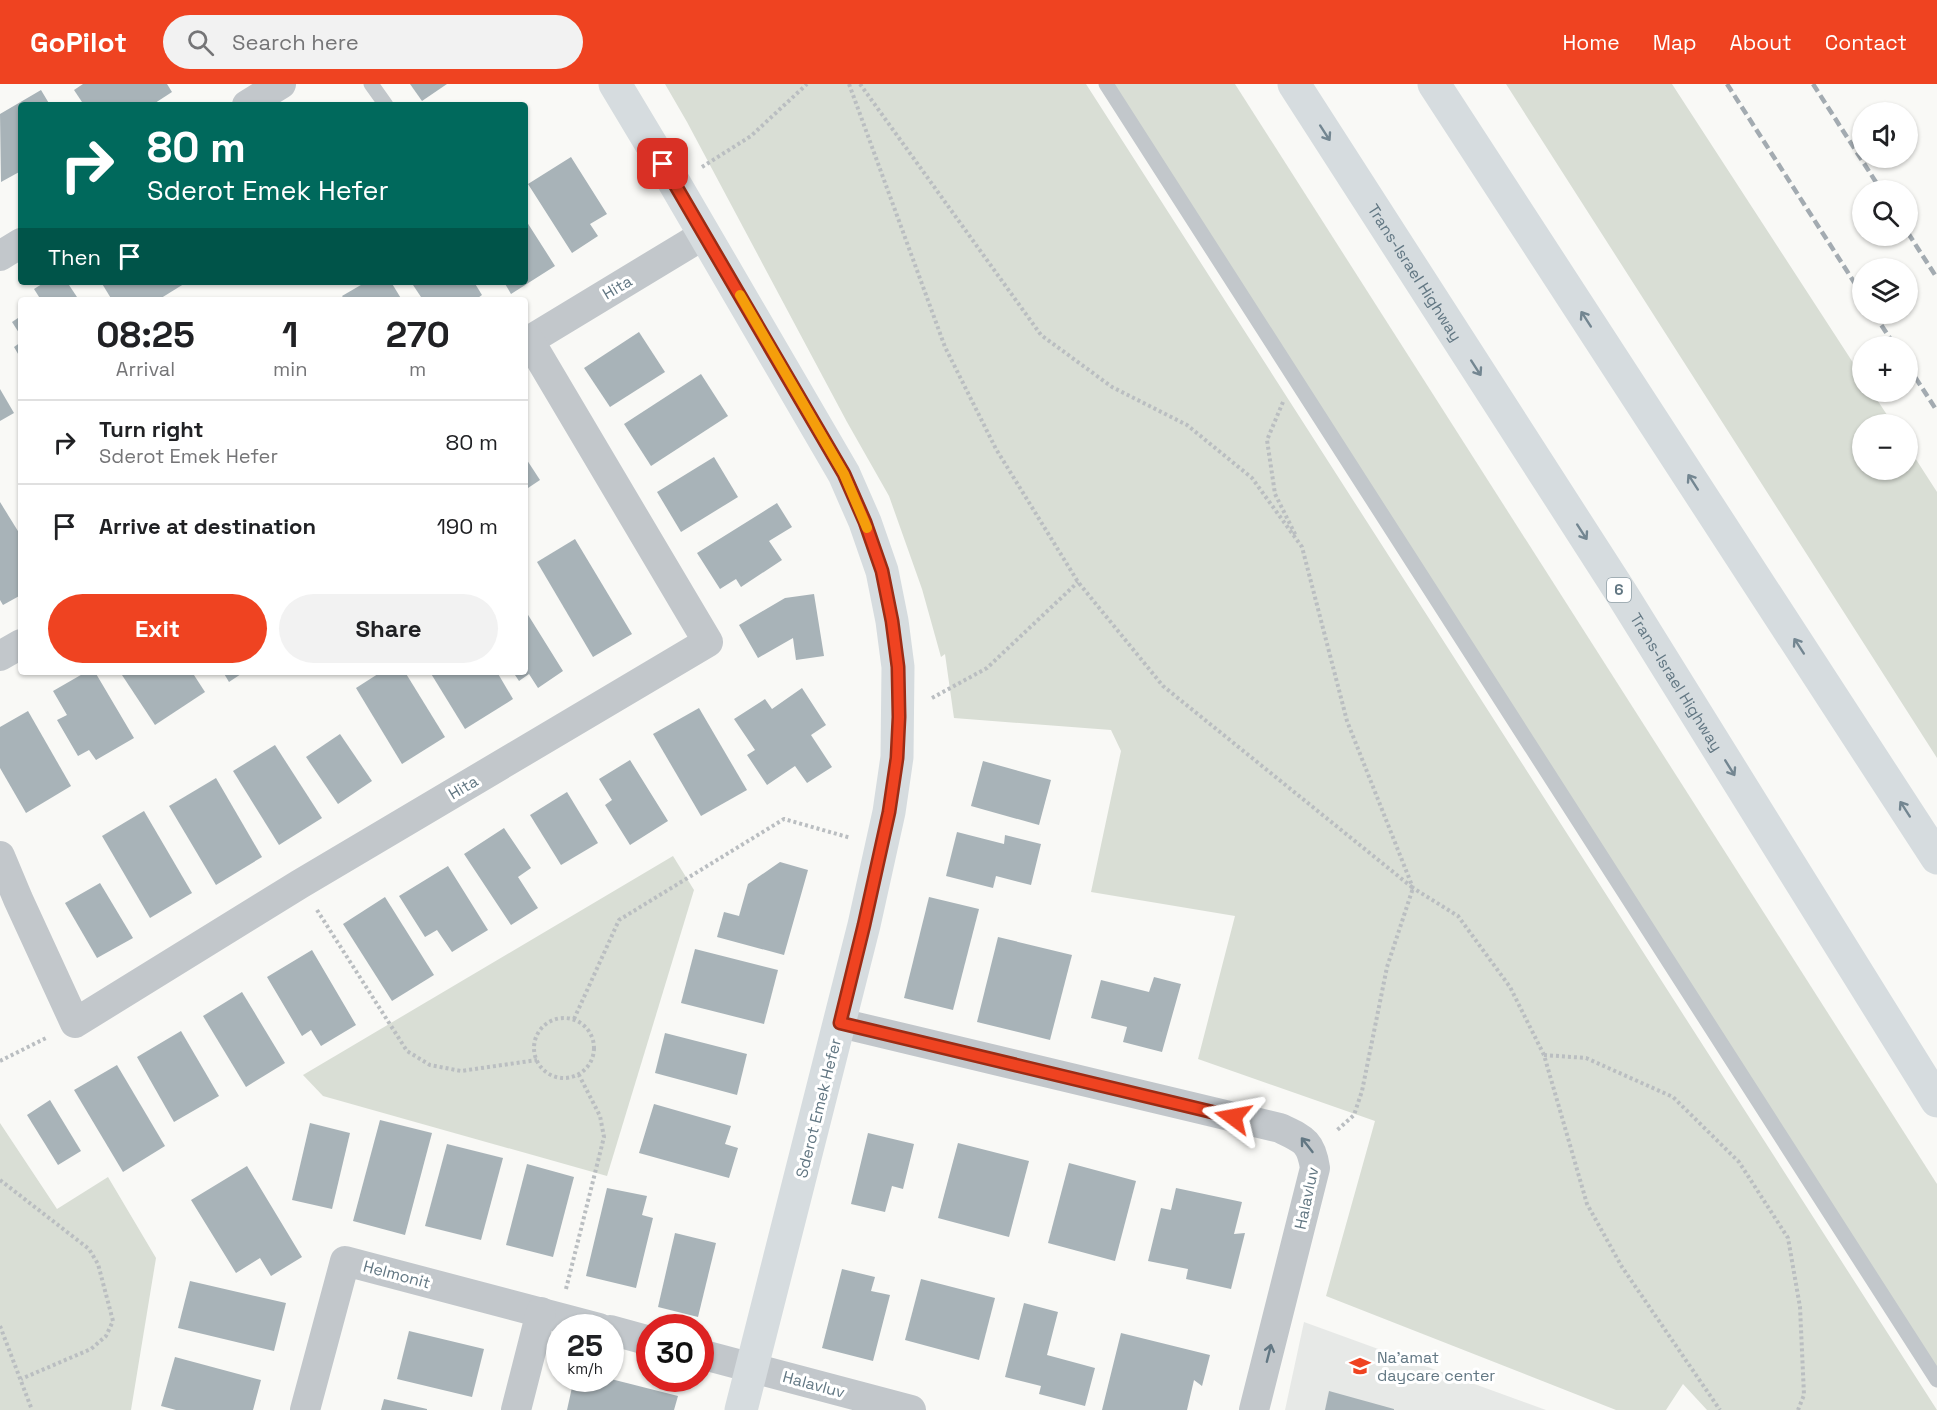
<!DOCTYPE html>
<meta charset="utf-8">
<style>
:root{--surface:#fff;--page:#f2f2f2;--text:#202124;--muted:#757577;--line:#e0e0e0;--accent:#ef4321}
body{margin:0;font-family:"Space Grotesk",sans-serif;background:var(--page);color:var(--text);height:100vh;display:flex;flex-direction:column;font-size:22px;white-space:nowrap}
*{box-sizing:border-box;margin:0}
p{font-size:20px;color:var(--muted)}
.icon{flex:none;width:33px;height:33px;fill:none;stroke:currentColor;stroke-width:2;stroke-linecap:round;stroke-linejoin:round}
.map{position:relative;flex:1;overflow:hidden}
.details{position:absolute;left:18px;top:213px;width:510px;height:378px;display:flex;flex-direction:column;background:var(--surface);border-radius:6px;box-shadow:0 2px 4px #0004}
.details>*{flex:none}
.guide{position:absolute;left:18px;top:18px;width:510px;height:183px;border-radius:6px;box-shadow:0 2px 4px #0004;background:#00695c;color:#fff;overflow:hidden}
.controls{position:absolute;left:1852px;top:18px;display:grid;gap:12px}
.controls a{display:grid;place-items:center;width:66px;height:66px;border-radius:50%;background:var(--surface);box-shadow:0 2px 4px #0004;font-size:30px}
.speed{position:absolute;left:546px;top:1230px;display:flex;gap:12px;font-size:30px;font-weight:700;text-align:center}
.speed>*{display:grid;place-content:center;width:78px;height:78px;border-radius:50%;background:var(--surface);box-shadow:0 2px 4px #0004;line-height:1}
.speed small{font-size:15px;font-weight:400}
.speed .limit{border:9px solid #d22;background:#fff;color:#111}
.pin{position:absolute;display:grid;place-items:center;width:51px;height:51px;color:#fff;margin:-26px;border-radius:12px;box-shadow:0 3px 9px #0006}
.me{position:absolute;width:66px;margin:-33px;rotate:283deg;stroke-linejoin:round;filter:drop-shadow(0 0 4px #0008)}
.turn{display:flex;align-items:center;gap:21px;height:126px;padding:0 30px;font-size:27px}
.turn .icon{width:78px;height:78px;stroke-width:2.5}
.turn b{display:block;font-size:42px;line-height:51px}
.then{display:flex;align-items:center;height:57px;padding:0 30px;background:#0003;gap:12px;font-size:22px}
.eta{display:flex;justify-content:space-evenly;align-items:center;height:102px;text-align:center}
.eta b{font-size:36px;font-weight:800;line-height:42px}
.button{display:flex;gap:12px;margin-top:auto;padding:12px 30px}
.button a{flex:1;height:69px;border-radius:36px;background:var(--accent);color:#fff;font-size:24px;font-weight:800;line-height:69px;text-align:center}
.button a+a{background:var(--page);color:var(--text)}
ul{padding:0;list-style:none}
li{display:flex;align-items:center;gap:18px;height:84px;padding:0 30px;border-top:2px solid var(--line)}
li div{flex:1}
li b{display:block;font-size:22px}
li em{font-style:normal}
header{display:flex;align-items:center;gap:36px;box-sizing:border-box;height:84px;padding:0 30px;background:var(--accent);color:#fff}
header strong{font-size:28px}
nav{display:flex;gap:33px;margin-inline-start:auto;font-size:21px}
.search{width:420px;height:54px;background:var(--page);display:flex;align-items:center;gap:15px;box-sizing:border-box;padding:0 21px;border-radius:33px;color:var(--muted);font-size:22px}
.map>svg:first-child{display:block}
.built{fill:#e7e9e7}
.green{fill:#d9ded5}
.building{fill:#a8b3b8}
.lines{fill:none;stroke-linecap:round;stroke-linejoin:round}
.path{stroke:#babec1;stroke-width:4;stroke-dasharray:3 3;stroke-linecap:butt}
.lane{stroke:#c2c7cb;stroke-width:15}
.street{stroke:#c2c7cb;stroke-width:30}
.secondary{stroke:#d6dcdf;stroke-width:33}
.highway{stroke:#d6dcdf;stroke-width:33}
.rail{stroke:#a3abb1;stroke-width:4.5;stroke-dasharray:9 4.5;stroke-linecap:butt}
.oneway{stroke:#738691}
.oneway2{stroke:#627783}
.route-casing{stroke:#9b2c15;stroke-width:15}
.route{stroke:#ef4321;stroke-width:10}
.slow{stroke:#f59e0b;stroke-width:10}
.labels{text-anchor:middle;stroke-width:6;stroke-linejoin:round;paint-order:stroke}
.shield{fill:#fff;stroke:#91a0a8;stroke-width:1.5}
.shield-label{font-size:15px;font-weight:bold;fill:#627783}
.street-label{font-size:16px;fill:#627783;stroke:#fff}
.poi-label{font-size:16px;fill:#627783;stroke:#fff;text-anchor:start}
</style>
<header>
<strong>GoPilot</strong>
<div class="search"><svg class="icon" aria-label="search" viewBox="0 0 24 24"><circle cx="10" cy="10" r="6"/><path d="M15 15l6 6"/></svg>Search here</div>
<nav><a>Home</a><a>Map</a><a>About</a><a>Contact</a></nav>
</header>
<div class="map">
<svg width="1937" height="1326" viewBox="0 0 1937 1326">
<rect width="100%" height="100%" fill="#f9f9f6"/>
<!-- built -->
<path class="built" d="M1304,1238l242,88h-261z"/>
<!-- green -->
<g class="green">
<path d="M665,0h421l851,1326h-230l-24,-26 -17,26h-50l-290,-114 49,-175 -177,-62 37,-143 -144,-24 30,-141 -10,-21 -157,-12 -9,-64 -4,3 -19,-68 -33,-93 -42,-74 -160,-300z"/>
<path d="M1107,0h128l702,1100v195z"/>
<path d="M1506,0h166l191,294v14h9l21,32h-30v46h45v-23l29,45v266z"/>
<path d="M673,772l21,34 -87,286 -284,-80 -20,-21z"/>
<path d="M0,1039l57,86 51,-32 48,81 -25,152h-131z"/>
</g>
<!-- building -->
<g class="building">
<path d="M83,0h84l5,8 -20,13h-68l-10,-15z"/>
<path d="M410,0h37l-25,17z"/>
<path d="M41,6l9,15h-29v66l-20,11 -1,-68z"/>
<path d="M571,73l36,57 -17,10 8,12 -26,17 -44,-69z"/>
<path d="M525,135l30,47 -44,28 -7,-12h21z"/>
<path d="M45,198h22l12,18h-38l-7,-11z"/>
<path d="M101,198h86l-29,18h-46z"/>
<path d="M366,198h25l11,18h-57l-3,-4z"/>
<path d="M411,198h63l8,13 -7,5h-52z"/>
<path d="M21,232v20l-9,-14z"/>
<path d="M639,248l26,40 -55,35 -26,-39z"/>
<path d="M21,258v17l-7,-12z"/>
<path d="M701,290l27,42 -77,50 -27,-42z"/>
<path d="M0,305l14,24 -14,8z"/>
<path d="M525,373l15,23 -15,10z"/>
<path d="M714,373l24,40 -57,35 -24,-40z"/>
<path d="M0,418l21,34v59l-18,10 -3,-5z"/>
<path d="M777,419l15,24 -23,14 13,19 -41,27 -5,-8 -16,10 -23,-36z"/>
<path d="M575,455l57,95 -39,23 -56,-95z"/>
<path d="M814,510l10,62 -28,4 -3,-22 -35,20 -19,-33 46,-27z"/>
<path d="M525,526l38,61 -25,17 -9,-14 -10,7 -6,-9h12z"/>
<path d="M86,588h9l39,66 -38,22 -7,-10 -11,6 -21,-36 10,-5 -14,-24z"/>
<path d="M120,588h72l13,20 -50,33z"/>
<path d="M223,588h21l-15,10z"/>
<path d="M381,588h24l40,65 -43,27 -46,-76z"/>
<path d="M430,588h67l16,27 -48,30z"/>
<path d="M802,604l24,37 -15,10 21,32 -25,16 -12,-17 -28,19 -20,-30 8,-5 -21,-31 31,-20 7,10z"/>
<path d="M699,624l48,82 -46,26 -48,-82z"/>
<path d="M28,627l43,75 -45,27 -26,-45v-41z"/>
<path d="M340,650l32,47 -34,23 -32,-47z"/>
<path d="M275,661l47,73 -43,27 -46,-74z"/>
<path d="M630,676l38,61 -38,24 -25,-40 7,-5 -13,-21z"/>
<path d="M983,677l68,19 -12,45 -68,-19z"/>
<path d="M216,694l46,79 -46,28 -47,-79z"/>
<path d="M567,708l31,51 -37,22 -31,-50z"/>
<path d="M144,727l48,82 -42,25 -48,-82z"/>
<path d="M504,744l27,40 -13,9 20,31 -27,17 -47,-71z"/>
<path d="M957,748l47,12 1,-9 36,9 -10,41 -35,-9 -3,12 -47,-12z"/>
<path d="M780,778l28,8 -24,85 -67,-18 7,-25 15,4 9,-32z"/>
<path d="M448,782l40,64 -36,22 -15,-22 -12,7 -26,-41z"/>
<path d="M100,799l33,55 -36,20 -32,-55z"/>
<path d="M385,813l49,78 -42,26 -49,-77z"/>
<path d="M929,813l50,12 -26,101 -49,-12z"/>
<path d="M998,853l74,18 -22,85 -73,-18z"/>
<path d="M695,865l83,21 -14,54 -83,-21z"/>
<path d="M312,866l44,75 -35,21 -10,-16 -9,6 -35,-59z"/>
<path d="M1154,893l27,7 -19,68 -39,-10 4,-15 -36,-9 10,-38 48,12z"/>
<path d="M242,908l43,71 -39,24 -43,-71z"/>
<path d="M181,947l38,65 -45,26 -37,-65z"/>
<path d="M665,949l82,21 -10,41 -82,-22z"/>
<path d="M117,981l48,81 -42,26 -49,-82z"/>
<path d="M50,1016l31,51 -23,14 -31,-50z"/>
<path d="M654,1020l77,22 -6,18 13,4 -9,30 -90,-25z"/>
<path d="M380,1036l52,13 -27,102 -52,-14z"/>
<path d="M310,1039l40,10 -18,76 -40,-9z"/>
<path d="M868,1049l46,11 -11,45 -11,-3 -7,26 -34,-8z"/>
<path d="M958,1059l71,18 -20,76 -71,-19z"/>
<path d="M447,1060l56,14 -22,82 -56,-14z"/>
<path d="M1069,1079l67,18 -21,80 -67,-18z"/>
<path d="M527,1080l47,13 -21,80 -47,-12z"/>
<path d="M247,1082l55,91 -31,19 -11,-18 -24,15 -45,-73z"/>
<path d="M607,1104l40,8 -5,19 11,3 -17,70 -50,-12z"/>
<path d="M1176,1104l66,14 -8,32 11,-1 -14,56 -45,-10 2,-10 -40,-8 13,-53 10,2z"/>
<path d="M675,1149l41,10 -18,74 -40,-10z"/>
<path d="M842,1185l33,8 -4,14 19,4 -17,66 -51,-13z"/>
<path d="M921,1195l74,19 -16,62 -74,-20z"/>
<path d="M190,1197l96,22 -12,48 -96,-23z"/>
<path d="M1024,1219l34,9 -11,43 48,13 -10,38 -46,-12 2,-8 -36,-9z"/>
<path d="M409,1247l75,18 -12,48 -75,-18z"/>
<path d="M1121,1249l89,22 -8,31 -8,-6 -7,30h-85z"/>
<path d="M175,1273l86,23 -8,30h-77l-15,-4z"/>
<path d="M574,1294h33l71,18 -4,14h-107z"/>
<path d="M1329,1307l65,18v1h-69z"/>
<path d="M384,1315l43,10v1h-46z"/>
</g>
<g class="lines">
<!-- path -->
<g class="path">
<path d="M849,0l96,263 51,102 82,133 85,104 250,202 -26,79 -25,124 -8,24 -18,16"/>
<path d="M860,0l181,251 71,52 75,38 65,53 50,69 45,174 66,167 45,28 52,71 34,68 43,149 35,63 98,143"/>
<path d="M702,83l49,-31 56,-52"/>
<path d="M1283,318l-16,38 8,54 21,42"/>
<path d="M932,614l55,-30 91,-86"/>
<path d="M317,826l90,141 23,14 31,6 76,-11"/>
<circle cx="564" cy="964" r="30"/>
<path d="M574,935l45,-99 165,-101 67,19"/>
<path d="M1544,971l42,3 87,39 66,65 49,76 12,69 4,88 -6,15"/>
<path d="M0,977l48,-24"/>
<path d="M0,1096l89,69 9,15 15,57 -7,15 -15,13 -70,30"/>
<path d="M566,1205l38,-152 -4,-21 -21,-41"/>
<path d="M0,1242l32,84"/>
</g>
<!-- lane -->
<g class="lane">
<path d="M371,0l15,21"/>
<path d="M1106,0l831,1296"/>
</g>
<!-- street -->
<g class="street">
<path d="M247,21l34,-21"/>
<path d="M0,172l21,-13"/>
<path d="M525,259l180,-109"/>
<path d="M0,572l21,-12"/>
<path d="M0,772l18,43 57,124 225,-139 408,-242 -179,-302"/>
<path d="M840,939l440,105c23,11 31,13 35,40l-61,242"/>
<path d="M610,1246l40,11"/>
<path d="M700,1270l211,56"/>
<path d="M305,1326l40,-149 254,67"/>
<path d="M516,1326l25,-98"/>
</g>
<!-- secondary -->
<path class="secondary" d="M615,0l60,100 169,290 21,48 17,49 10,50 6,46 -1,90 -8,55 -25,113 -123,485"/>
<!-- highway -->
<g class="highway">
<path id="s1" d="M1294,0l326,507 317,510"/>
<path d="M1434,0l503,774"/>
</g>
<!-- rail -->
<g class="rail">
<path d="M1727,0l136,212"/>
<path d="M1813,0l68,106"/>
<path d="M1908,149l29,45"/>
<path d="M1874,230l21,32"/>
<path d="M1908,282l29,45"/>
</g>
</g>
<!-- one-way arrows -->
<defs><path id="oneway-shaft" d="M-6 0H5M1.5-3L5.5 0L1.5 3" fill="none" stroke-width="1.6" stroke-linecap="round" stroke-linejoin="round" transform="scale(1.5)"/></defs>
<g class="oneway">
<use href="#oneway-shaft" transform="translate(1325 49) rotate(57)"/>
<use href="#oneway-shaft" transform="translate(1586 235) rotate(-123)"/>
<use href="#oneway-shaft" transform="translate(1476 284) rotate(57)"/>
<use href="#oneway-shaft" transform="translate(1693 398) rotate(-123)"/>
<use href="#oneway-shaft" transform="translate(1582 448) rotate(57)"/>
<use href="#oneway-shaft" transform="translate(1799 562) rotate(-123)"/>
<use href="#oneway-shaft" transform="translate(1730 684) rotate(58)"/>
<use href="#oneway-shaft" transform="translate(1905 725) rotate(-123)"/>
</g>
<g class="oneway2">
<use href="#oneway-shaft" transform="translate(1307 1061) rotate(-128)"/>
<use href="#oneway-shaft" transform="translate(1269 1269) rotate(-76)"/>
</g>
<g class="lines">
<defs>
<path id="route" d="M663,80l181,310 21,48 17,49 10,50 6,46 1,50 -2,41 -8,54 -25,113 -24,98 393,94"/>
</defs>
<!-- route casing -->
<use href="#route" class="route-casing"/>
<!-- route -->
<use href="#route" class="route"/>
<!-- slow -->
<path class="slow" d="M740,211l104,179 23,54"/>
</g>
<!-- icons -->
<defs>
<symbol id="school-bare" viewBox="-9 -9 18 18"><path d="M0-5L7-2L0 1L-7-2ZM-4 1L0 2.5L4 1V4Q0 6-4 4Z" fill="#ef4321" stroke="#fff" stroke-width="2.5" paint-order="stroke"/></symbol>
</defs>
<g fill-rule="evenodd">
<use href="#school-bare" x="1345" y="1267" width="30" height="30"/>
</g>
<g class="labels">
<!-- shield labels -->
<rect class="shield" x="1607" y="494" width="24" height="24" rx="4.5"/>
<g class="shield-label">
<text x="1619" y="511">6</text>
</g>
<!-- street labels -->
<g class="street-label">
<text dy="6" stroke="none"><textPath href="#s1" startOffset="224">Trans-Israel Highway</textPath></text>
<text transform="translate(617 203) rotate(-31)" y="6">Hita</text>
<text dy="6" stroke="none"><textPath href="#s1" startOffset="710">Trans-Israel Highway</textPath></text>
<text transform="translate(463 703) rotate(-31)" y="6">Hita</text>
<text transform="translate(818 1024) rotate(-76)" y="6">Sderot Emek Hefer</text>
<text transform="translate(1306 1114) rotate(-78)" y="6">Halavluv</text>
<text transform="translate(397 1190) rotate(15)" y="6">Helmonit</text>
<text transform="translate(814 1300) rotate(15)" y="6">Halavluv</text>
</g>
<!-- poi labels -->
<g class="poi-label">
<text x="1377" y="1279">Na'amat<tspan x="1377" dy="18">daycare center</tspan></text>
</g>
</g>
</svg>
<div class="controls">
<a><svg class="icon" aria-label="sound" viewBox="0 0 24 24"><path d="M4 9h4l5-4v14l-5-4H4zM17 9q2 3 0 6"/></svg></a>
<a><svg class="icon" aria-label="search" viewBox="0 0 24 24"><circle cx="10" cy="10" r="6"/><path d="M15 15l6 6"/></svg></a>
<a><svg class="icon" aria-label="layers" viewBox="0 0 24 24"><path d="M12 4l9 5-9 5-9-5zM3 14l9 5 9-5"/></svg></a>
<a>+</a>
<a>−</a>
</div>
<div class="speed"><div>25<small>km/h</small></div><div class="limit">30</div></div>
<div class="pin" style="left:663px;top:80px;background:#d93025"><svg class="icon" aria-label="arrive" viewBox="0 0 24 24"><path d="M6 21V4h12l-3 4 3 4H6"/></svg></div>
<svg class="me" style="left:1233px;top:1033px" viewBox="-20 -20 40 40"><path d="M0-17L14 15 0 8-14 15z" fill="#ef4321" stroke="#fff" stroke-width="4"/></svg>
<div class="guide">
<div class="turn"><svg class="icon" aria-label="right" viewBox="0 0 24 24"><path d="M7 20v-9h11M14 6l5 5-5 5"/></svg><div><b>80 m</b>Sderot Emek Hefer</div></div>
<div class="then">Then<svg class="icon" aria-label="arrive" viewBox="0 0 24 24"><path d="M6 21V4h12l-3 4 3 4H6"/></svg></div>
</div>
<section class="details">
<div class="eta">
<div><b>08:25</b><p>Arrival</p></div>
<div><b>1</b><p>min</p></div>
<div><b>270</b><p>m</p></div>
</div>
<ul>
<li><svg class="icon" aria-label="right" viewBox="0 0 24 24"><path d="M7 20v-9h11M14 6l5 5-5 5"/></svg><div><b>Turn right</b><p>Sderot Emek Hefer</p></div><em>80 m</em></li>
<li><svg class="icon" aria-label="arrive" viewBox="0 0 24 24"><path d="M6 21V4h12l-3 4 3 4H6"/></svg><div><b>Arrive at destination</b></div><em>190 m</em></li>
</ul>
<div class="button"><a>Exit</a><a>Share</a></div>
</section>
</div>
